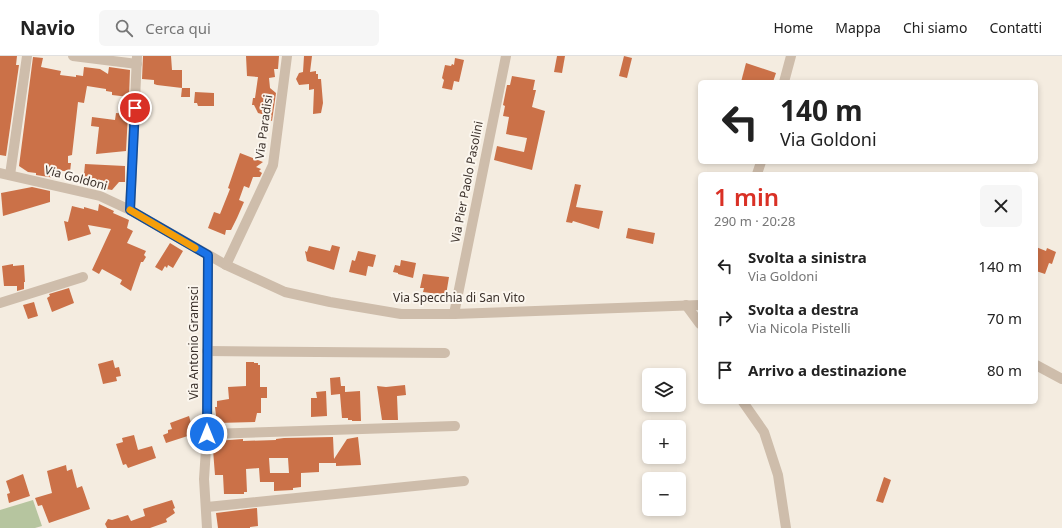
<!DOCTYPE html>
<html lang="it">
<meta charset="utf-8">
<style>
:root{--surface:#fff;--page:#f6f6f6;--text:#222;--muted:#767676;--line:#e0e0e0;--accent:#d93025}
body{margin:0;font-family:"Noto Sans",sans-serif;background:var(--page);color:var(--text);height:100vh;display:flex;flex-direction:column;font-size:15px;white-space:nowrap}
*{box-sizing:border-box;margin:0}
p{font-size:13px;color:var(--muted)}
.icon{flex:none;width:22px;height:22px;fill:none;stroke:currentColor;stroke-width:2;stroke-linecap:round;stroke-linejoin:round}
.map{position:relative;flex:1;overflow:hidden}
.panel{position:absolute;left:698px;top:116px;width:340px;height:232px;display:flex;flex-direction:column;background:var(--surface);border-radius:6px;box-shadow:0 2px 6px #0003}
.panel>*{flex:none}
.top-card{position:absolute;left:698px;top:24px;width:340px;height:84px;border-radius:6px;box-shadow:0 2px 6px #0003;background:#fff;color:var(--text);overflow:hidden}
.controls{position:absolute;left:642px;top:312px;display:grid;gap:8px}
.controls a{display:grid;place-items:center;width:44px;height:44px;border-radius:6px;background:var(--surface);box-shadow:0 2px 6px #0003;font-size:20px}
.pin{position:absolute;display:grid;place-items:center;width:34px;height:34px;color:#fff;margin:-17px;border:2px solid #fff;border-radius:50%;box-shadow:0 1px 4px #0007}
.me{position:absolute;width:44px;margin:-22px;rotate:0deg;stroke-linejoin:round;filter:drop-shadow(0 0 3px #0008)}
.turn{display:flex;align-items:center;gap:14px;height:84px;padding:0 16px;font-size:18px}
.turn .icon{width:52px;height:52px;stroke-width:2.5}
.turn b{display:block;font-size:28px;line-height:34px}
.round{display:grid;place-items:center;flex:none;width:42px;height:42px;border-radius:6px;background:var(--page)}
.head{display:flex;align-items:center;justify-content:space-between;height:68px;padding:0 16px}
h1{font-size:24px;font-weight:600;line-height:30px;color:var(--accent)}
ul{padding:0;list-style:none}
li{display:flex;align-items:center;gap:12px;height:52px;padding:0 16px}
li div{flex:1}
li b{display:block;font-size:15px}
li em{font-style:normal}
header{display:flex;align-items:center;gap:24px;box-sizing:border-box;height:56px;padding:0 20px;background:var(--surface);border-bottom:1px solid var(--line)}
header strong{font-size:19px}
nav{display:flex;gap:22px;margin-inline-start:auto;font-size:14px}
.search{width:280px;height:36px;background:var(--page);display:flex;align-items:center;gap:10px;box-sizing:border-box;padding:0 14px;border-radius:6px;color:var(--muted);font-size:15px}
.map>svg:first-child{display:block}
.green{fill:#b6c59f}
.building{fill:#cb7148;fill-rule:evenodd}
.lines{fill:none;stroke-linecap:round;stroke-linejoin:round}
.minor{stroke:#cebdab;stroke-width:10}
.route-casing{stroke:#114b97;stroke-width:10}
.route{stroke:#1a73e8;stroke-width:7}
.slow{stroke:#f59e0b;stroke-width:7}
.labels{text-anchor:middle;stroke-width:4;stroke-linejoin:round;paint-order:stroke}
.street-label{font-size:12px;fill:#3b312b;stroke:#fbf6ee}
</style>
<header>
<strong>Navio</strong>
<div class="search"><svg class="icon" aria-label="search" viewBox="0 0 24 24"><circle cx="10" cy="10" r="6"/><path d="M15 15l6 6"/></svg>Cerca qui</div>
<nav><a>Home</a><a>Mappa</a><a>Chi siamo</a><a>Contatti</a></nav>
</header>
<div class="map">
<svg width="1062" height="472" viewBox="0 0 1062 472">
<rect width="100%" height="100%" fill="#f4ece0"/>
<!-- green -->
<path class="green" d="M33,444l9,26 -7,2h-35v-18z"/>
<!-- building -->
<g class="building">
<path d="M0,0h17l-1,9h3l-13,91 -6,-1z"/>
<path d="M143,0h28l1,14h10v18l-25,-3 -3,-1v-4l-12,-1z"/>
<path d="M246,0h33l-1,13h-4l1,8 -6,1 1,10 6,5 -4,28 -7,-3v-3l-7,-2 -4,-8h-2l1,-7h2l3,-21 -11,-1z"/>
<path d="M304,0h8l-2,16 6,-1v3h2v5h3l2,24 -2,10 -8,1 1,-25 -5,1v-6l-10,1 -3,-6 3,-6 4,-1z"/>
<path d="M557,0h8l-3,17 -8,-1z"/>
<path d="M624,0l8,2 -5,20 -8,-2z"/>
<path d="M33,1l10,1 -2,9 20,4 -1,4 16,2v-2l7,1 1,-9 16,2 8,5 1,-7 21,3 -1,27 -17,-2v-3l-6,-1v-2l-19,-3 -3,17 -6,-1 -6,53 -4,1v7h3l-1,9 -13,-2 -2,8 -19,-3v-2l-8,-1 -9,-6z"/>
<path d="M455,2l9,2 -5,22 -5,-1 -2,9 -10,-2 2,-8 -2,-2 3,-13 6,1 1,-2 2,1z"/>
<path d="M746,7l30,10 -3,9h-32z"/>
<path d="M512,20l23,4 -2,10h3l-4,17 13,4 -13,59 -38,-10 3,-14 27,6 3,-14 -21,-4 3,-17 -6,-1 2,-10 -2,-1 4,-20h3z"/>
<path d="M182,32h8v9h-9z"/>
<path d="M195,36l19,1v13h-16l-1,-3h-3z"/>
<path d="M116,57l12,1 -2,37 -30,3 3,-27 -8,-1 1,-9 23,3z"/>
<path d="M240,97l23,9 -7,5 5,2 -2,2 3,2 -2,4h-7l-4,11 -5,-2 -5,14 5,2 -7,16 -6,12h-5l-1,5 -17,-7 6,-16 6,2 10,-25 -2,-1z"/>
<path d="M85,108l40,2v16h-6l-7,8 -29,-5z"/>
<path d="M575,128l6,1 -5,22 27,4 -4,18 -26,-8 -1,2 -6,-1z"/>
<path d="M32,131l18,4v11l-47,14 -2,-23z"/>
<path d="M99,148l15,7 -1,2 16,7 -2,8 6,3 -6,12 19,8 -2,4 2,2 -3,5h-2l-10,29 -11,-7 2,-4 -20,-11 -3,5 -7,-4 19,-41 -23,-4 3,9 -23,7 -4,-20 4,1 4,-16 12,3v-2l14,4z"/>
<path d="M628,172l27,5 -2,11 -27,-6z"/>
<path d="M170,187l13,8 -10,17 -5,-3 -1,3 -2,-2 -3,5 -7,-4z"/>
<path d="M332,189l8,2 -6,23 -27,-9 -2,-10 2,1 2,-6 21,5z"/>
<path d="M1036,191l10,4 1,-3 9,4 -4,12 -3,-1 -4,11 -9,-3z"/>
<path d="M358,195l18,4 -3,12 -5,-1 -2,10 -17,-4 3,-12 3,1z"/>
<path d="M401,204l15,3 -3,15 -15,-4v-1l-5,-1 2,-7 5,1z"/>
<path d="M13,208v2l11,-1 1,17h-1v7l-7,2v-5h-13l-2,-20z"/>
<path d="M423,218l26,3 -3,18 -23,-3 1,-4h-4z"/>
<path d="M69,232l5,15 -22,9 -5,-14 3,-2 -1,-2z"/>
<path d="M34,246l4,14 -10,3 -5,-14z"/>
<path d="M113,304l2,8 4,-1 2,9 -5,1 1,4 -14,3 -5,-20z"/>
<path d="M246,306h8v1h4v2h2v22h7v11h-6v15h-4l-2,9 -38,1 -2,-16h2v-6l12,-2 -1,-12 18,-1z"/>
<path d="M340,321l1,9h4v6l15,-1 1,30h-9v-1h-4v-2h-6l-2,-24 -9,1 -1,-17z"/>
<path d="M405,329l1,10 -9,1 1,24h-16l-5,-34 9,1z"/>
<path d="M326,335l1,25 -16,1v-19h6l-1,-6z"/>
<path d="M189,360l2,7 2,-1 4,11 -31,10 -3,-8 5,-2v-3l4,-1 -2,-6z"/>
<path d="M134,379l4,15 14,-4 4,12 -28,10 -2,-4 -3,1 -7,-21 7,-2 -1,-4z"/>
<path d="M333,381l1,22 13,-20 11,-2 3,28 -25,1v-3h-17v9l-18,1v14l-8,1v2l-19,1v-9h-14l-1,-14 -13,1 1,23h-3v2h-20l-1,-19h-8l-2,-25h3v-9l27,-2v2l33,-1v-1l8,-1zM269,402h19l1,15h-19z"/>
<path d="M66,409l1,6 5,-2 5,19 5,-2 8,23 -41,14 -7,-18 -4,1 -3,-8 17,-5 -5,-22z"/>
<path d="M23,418l7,22 -21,7 -2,-9 3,-1 -4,-12z"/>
<path d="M884,421l7,3 -8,23 -7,-2z"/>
<path d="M172,444l3,8 -2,1 2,4 -9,6 1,3 -17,6h-43l-2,-4 3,-5 4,1 16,-5 3,6 14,-5 -2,-7z"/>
<path d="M257,452l1,18 -8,1v1h-32l-2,-15z"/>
</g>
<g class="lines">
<!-- minor -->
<g class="minor">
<path d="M73,0l64,8"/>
<path d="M784,26l7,-26"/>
<path d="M0,117l100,23 30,14 96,55 59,27 45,10 71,12h53l246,-9"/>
<path d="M757,118l4,-12"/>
<path d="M10,119l17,-119"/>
<path d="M130,154l7,-154"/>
<path d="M226,209l47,-100 14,-109"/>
<path d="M0,247l83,-26"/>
<path d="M686,249l14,19"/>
<path d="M454,258l52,-258"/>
<path d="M207,295l238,2"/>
<path d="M1036,309l26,14"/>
<path d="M743,346l21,30 14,43 8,53"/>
<path d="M207,378l248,-8"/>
<path d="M207,451l257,-26"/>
<path d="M207,472l-3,-49 3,-45 1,-179"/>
</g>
</g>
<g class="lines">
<defs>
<path id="route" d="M135,52l-5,102 78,45 -1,179"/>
</defs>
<!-- route casing -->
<use href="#route" class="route-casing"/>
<!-- route -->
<use href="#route" class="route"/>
<!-- slow -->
<path class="slow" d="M130,154l65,38"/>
</g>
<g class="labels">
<!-- street labels -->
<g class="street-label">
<text transform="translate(264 71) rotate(-82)" y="4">Via Paradisi</text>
<text transform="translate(76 122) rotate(15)" y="4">Via Goldoni</text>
<text transform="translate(467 126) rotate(-79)" y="4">Via Pier Paolo Pasolini</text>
<text x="459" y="246">Via Specchia di San Vito</text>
<text transform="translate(194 287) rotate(-90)" y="4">Via Antonio Gramsci</text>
</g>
</g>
</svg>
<div class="controls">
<a><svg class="icon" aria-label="layers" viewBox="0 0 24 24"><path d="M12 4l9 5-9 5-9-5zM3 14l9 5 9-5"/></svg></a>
<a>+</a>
<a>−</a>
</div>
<div class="pin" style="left:135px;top:52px;background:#d93025"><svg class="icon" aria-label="arrive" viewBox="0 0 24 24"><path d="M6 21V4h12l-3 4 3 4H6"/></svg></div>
<svg class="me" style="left:207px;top:378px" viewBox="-20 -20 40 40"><circle r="17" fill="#1a73e8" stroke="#fff" stroke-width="3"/><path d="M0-11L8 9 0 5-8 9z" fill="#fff"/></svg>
<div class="top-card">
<div class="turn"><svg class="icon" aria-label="left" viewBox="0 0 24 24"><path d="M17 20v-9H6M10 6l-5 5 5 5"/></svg><div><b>140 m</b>Via Goldoni</div></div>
</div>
<section class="panel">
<div class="head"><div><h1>1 min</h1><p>290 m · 20:28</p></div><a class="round"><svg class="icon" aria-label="close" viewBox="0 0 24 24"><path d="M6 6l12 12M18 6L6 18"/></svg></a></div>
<ul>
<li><svg class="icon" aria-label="left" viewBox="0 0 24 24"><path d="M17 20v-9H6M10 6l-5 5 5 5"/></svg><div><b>Svolta a sinistra</b><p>Via Goldoni</p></div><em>140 m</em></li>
<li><svg class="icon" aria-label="right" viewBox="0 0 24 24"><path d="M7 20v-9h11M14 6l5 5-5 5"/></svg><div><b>Svolta a destra</b><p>Via Nicola Pistelli</p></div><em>70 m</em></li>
<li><svg class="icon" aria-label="arrive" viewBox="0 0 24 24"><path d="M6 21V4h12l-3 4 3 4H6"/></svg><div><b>Arrivo a destinazione</b></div><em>80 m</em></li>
</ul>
</section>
</div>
